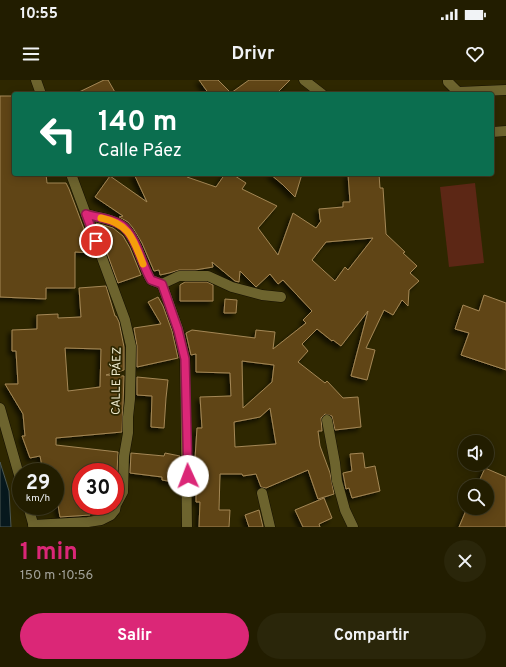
<!DOCTYPE html>
<html lang="es">
<meta charset="utf-8">
<style>
:root{--surface:#221d00;--page:#2a260a;--text:#f1f3f6;--muted:#a2a299;--line:#3f3b22;--accent:#db2777}
body{margin:0;font-family:Overpass,sans-serif;background:var(--page);color:var(--text);height:100vh;display:flex;flex-direction:column;font-size:15px;white-space:nowrap}
*{box-sizing:border-box;margin:0}
p{font-size:13px;color:var(--muted)}
.icon{flex:none;width:22px;height:22px;fill:none;stroke:currentColor;stroke-width:2;stroke-linecap:round;stroke-linejoin:round}
.map{position:relative;height:447px;overflow:hidden}
.side{display:flex;flex-direction:column;background:var(--surface);flex:1}
.side>*{flex:none}
.guide{position:absolute;left:12px;top:12px;width:482px;height:84px;border-radius:4px;box-shadow:0 2px 10px #0003,0 0 0 1px var(--line);background:#0b6e4f;color:#fff;overflow:hidden}
.buttons{position:absolute;left:458px;top:355px;display:grid;gap:8px}
.buttons a{display:grid;place-items:center;width:36px;height:36px;border-radius:50%;background:var(--surface);box-shadow:0 2px 10px #0003,0 0 0 1px var(--line);font-size:20px}
.speed{position:absolute;left:12px;top:383px;display:flex;gap:8px;font-size:20px;font-weight:700;text-align:center}
.speed>*{display:grid;place-content:center;width:52px;height:52px;border-radius:50%;background:var(--surface);box-shadow:0 2px 10px #0003,0 0 0 1px var(--line);line-height:1}
.speed small{font-size:10px;font-weight:400}
.speed .limit{border:6px solid #d22;background:#fff;color:#111}
.pin{position:absolute;display:grid;place-items:center;width:34px;height:34px;color:#fff;margin:-17px;border:2px solid #fff;border-radius:50%;box-shadow:0 1px 4px #0007}
.me{position:absolute;width:44px;margin:-22px;rotate:358deg;stroke-linejoin:round;filter:drop-shadow(0 0 3px #0008)}
.turn{display:flex;align-items:center;gap:14px;height:84px;padding:0 20px;font-size:18px}
.turn .icon{width:52px;height:52px;stroke-width:2.5}
.turn b{display:block;font-size:28px;line-height:34px}
.round{display:grid;place-items:center;flex:none;width:42px;height:42px;border-radius:21px;background:var(--page)}
.summary{display:flex;align-items:center;justify-content:space-between;height:68px;padding:0 20px}
h1{font-size:24px;font-weight:700;line-height:30px;color:var(--accent)}
.button{display:flex;gap:8px;margin-top:auto;padding:8px 20px}
.button a{flex:1;height:46px;border-radius:24px;background:var(--accent);color:#fff;font-size:16px;font-weight:700;line-height:46px;text-align:center}
.button a+a{background:var(--page);color:var(--text)}
.status{display:flex;justify-content:space-between;align-items:center;height:28px;padding:0 20px;background:var(--surface);direction:ltr}
.status svg{height:11px;fill:currentColor}
header{display:flex;justify-content:space-between;align-items:center;height:52px;padding:0 20px;background:var(--surface);font-size:18px;font-weight:700}
.map>svg:first-child{display:block}
.green{fill:#5c2715}
.water{fill:#07181d;stroke:#4c5752}
.building{fill:#604514;stroke:#a48756;fill-rule:evenodd;filter:url(#shadow)}
.lines{fill:none;stroke-linecap:round;stroke-linejoin:round}
.minor-casing{stroke:#151000;stroke-width:11}
.minor{stroke:#6d642e;stroke-width:10}
.route-casing{stroke:#8e194d;stroke-width:10}
.route{stroke:#db2777;stroke-width:7}
.slow{stroke:#f59e0b;stroke-width:7}
.labels{text-anchor:middle;stroke-width:3.5;stroke-linejoin:round;paint-order:stroke}
.street-label{font-size:12px;fill:#ede9cd;stroke:#2e2700}
</style>
<div class="status"><b>10:55</b><svg viewBox="0 0 49 12"><path d="M0 12V9h3v3zM5 12V6h3v6zM10 12V3h3v9zM15 12V0h3v12zM26 1h20v11H26zM47 4h2v5h-2z"/></svg></div>
<header><svg class="icon" aria-label="menu" viewBox="0 0 24 24"><path d="M4 6h16M4 12h16M4 18h16"/></svg>Drivr<svg class="icon" aria-label="heart" viewBox="0 0 24 24"><path d="M12 20l-8-8c-3-5 5-10 8-4 3-6 11-1 8 4z"/></svg></header>
<div class="map">
<svg width="506" height="447" viewBox="0 0 506 447">
<defs>
<filter id="shadow"><feDropShadow dx="-3.5" dy="3.5" stdDeviation="2" flood-color="#0009"/></filter>
</defs>
<rect width="100%" height="100%" fill="#2e2700"/>
<!-- green -->
<path class="green" d="M475,103l9,80 -35,4 -9,-80z"/>
<!-- water -->
<path class="water" d="M0,382l9,29 2,36h-11z"/>
<!-- building -->
<g class="building">
<path d="M104,0h4l8,14h-41z"/>
<path d="M199,0h19l13,13 18,-13h41l-14,14h-67z"/>
<path d="M0,16h14v78h32l1,9h19l3,6 24,64 -18,-1v36h-29v11l-46,-2z"/>
<path d="M134,94h54l-1,3 29,10 9,-13h7l14,9 -4,6 35,17 -19,22 20,27 15,-42 23,15 5,-7 -1,-2 -1,-10 24,-2v-5h7l-2,-28h31l1,14h3l3,46 19,18 -2,1 14,13 -7,7 9,8 -10,9 -1,16 -6,-6 -9,15 -9,-5 -18,38 9,2 -8,30 -16,-4 17,-65 -27,35 -8,-6 -1,1 -15,-12 -15,15 6,7 -10,11 27,21 2,-2 16,17 15,-1 3,30 -26,3 -3,-14 -7,-2 -4,4 1,13h-4l2,15 10,27 4,21 -16,5 -10,-29 -42,18 -5,-1 -5,-13 -13,2 -1,-2h-22l-1,36h11l-1,17h-30l1,-25h-4v-16l-3,-1v-26h2l2,-31h5l-2,-31 31,-1 -1,-23 -34,-1v-18l-5,1 -5,-22 6,-3 63,8 1,-8 19,2 -2,17 33,-26 -3,-3 9,-9 -29,-31 -5,4 -8,-10 -14,13 -16,-16 -1,11 -4,-1 -23,-19 1,5 -18,3h-16l-10,3 -9,2 -1,-5 -5,1 -12,-28 -9,-15 -5,-6 -9,-5 4,-1 -28,-19 15,-21 37,26zM373,158l-25,32 -3,-3 -10,14 -23,-21 14,-18zM242,281l32,4 -2,17 -29,26zM270,328l6,36 -41,3 -1,-25 26,-5z"/>
<path d="M270,94h32l-7,23 -13,-13z"/>
<path d="M96,143l17,5 10,8 7,12 11,27 -23,8z"/>
<path d="M185,202h22l6,3v16h-33v-16z"/>
<path d="M106,206l9,30h1l3,6 5,25v23l-18,5 18,1 -2,56 -66,6v7l62,7 -1,20h-36v34h8l1,9 -30,2 -4,-24h4l-5,-24 -12,2 -3,-15 -10,2 -8,-22h3l-2,-22 -18,-30h13l-2,-33h-4v-21l25,-1v-14l21,-1v4l23,-1 -2,-29zM65,268l36,1 -1,38 -32,4z"/>
<path d="M484,215l22,8v67l-45,-15 8,-22 -14,-4 8,-24 16,6z"/>
<path d="M158,217l5,9 9,25 6,27 -41,9v-21l-3,-18 27,-4 -13,-22z"/>
<path d="M225,219l12,1 -1,13h-12z"/>
<path d="M137,297l31,3 -2,18 -2,30 -13,-1 1,-31 -15,-1z"/>
<path d="M131,373l33,3 1,-3 15,3v27l-18,-3v-3l-32,-4z"/>
<path d="M363,373l2,15 10,-2 5,25 -28,7 -3,-10 -3,1 -3,-16 9,-2 -2,-17z"/>
<path d="M485,388l21,9v50h-47l8,-19h20v-22h-10z"/>
<path d="M324,418l8,20 -13,6 1,3h-17l-8,-17z"/>
<path d="M259,430l4,17h-14l-4,-12z"/>
</g>
<g class="lines">
<defs>
<g id="minor">
<path d="M36,0l5,14"/>
<path d="M304,0l18,14"/>
<path d="M448,0v2l10,10 48,-2"/>
<path d="M492,52l14,-1"/>
<path d="M86,134c12,4 29,5 38,13 13,12 18,38 27,53l11,4 16,45 7,30 2,168"/>
<path d="M162,204l17,-8h29l24,11 30,8 19,2"/>
<path d="M0,328l21,74"/>
<path d="M327,340l8,43 2,18 8,29 8,17"/>
<path d="M262,413l8,34"/>
<path d="M28,426l6,21"/>
<path d="M33,445l55,-3 13,-2 10,-5 4,-5 1,-5 7,-13 1,-36 4,-23v-16l2,-18 1,-53 -6,-26 -54,-146"/>
</g>
</defs>
<!-- minor casing -->
<use href="#minor" class="minor-casing"/>
<!-- minor -->
<use href="#minor" class="minor"/>
</g>
<g class="lines">
<defs>
<path id="route" d="M96,161l-10,-27c12,4 29,5 38,13 13,12 18,38 27,53l11,4 16,46 7,29 3,117"/>
</defs>
<!-- route casing -->
<use href="#route" class="route-casing"/>
<!-- route -->
<use href="#route" class="route"/>
<!-- slow -->
<path class="slow" d="M101,138c29,6 32,21 42,46"/>
</g>
<g class="labels">
<!-- street labels -->
<g class="street-label">
<text transform="translate(116 301) rotate(-89)" y="4">CALLE PÁEZ</text>
</g>
</g>
</svg>
<div class="buttons">
<a><svg class="icon" aria-label="sound" viewBox="0 0 24 24"><path d="M4 9h4l5-4v14l-5-4H4zM17 9q2 3 0 6"/></svg></a>
<a><svg class="icon" aria-label="search" viewBox="0 0 24 24"><circle cx="10" cy="10" r="6"/><path d="M15 15l6 6"/></svg></a>
</div>
<div class="speed"><div>29<small>km/h</small></div><div class="limit">30</div></div>
<div class="pin" style="left:96px;top:161px;background:#d93025"><svg class="icon" aria-label="arrive" viewBox="0 0 24 24"><path d="M6 21V4h12l-3 4 3 4H6"/></svg></div>
<svg class="me" style="left:188px;top:396px" viewBox="-20 -20 40 40"><circle r="19" fill="#fff"/><path d="M0-13L10 11 0 6-10 11z" fill="#db2777"/></svg>
<div class="guide">
<div class="turn"><svg class="icon" aria-label="left" viewBox="0 0 24 24"><path d="M17 20v-9H6M10 6l-5 5 5 5"/></svg><div><b>140 m</b>Calle Páez</div></div>
</div>
</div>
<section class="side">
<div class="summary"><div><h1>1 min</h1><p>150 m · 10:56</p></div><a class="round"><svg class="icon" aria-label="close" viewBox="0 0 24 24"><path d="M6 6l12 12M18 6L6 18"/></svg></a></div>
<div class="button"><a>Salir</a><a>Compartir</a></div>
</section>
